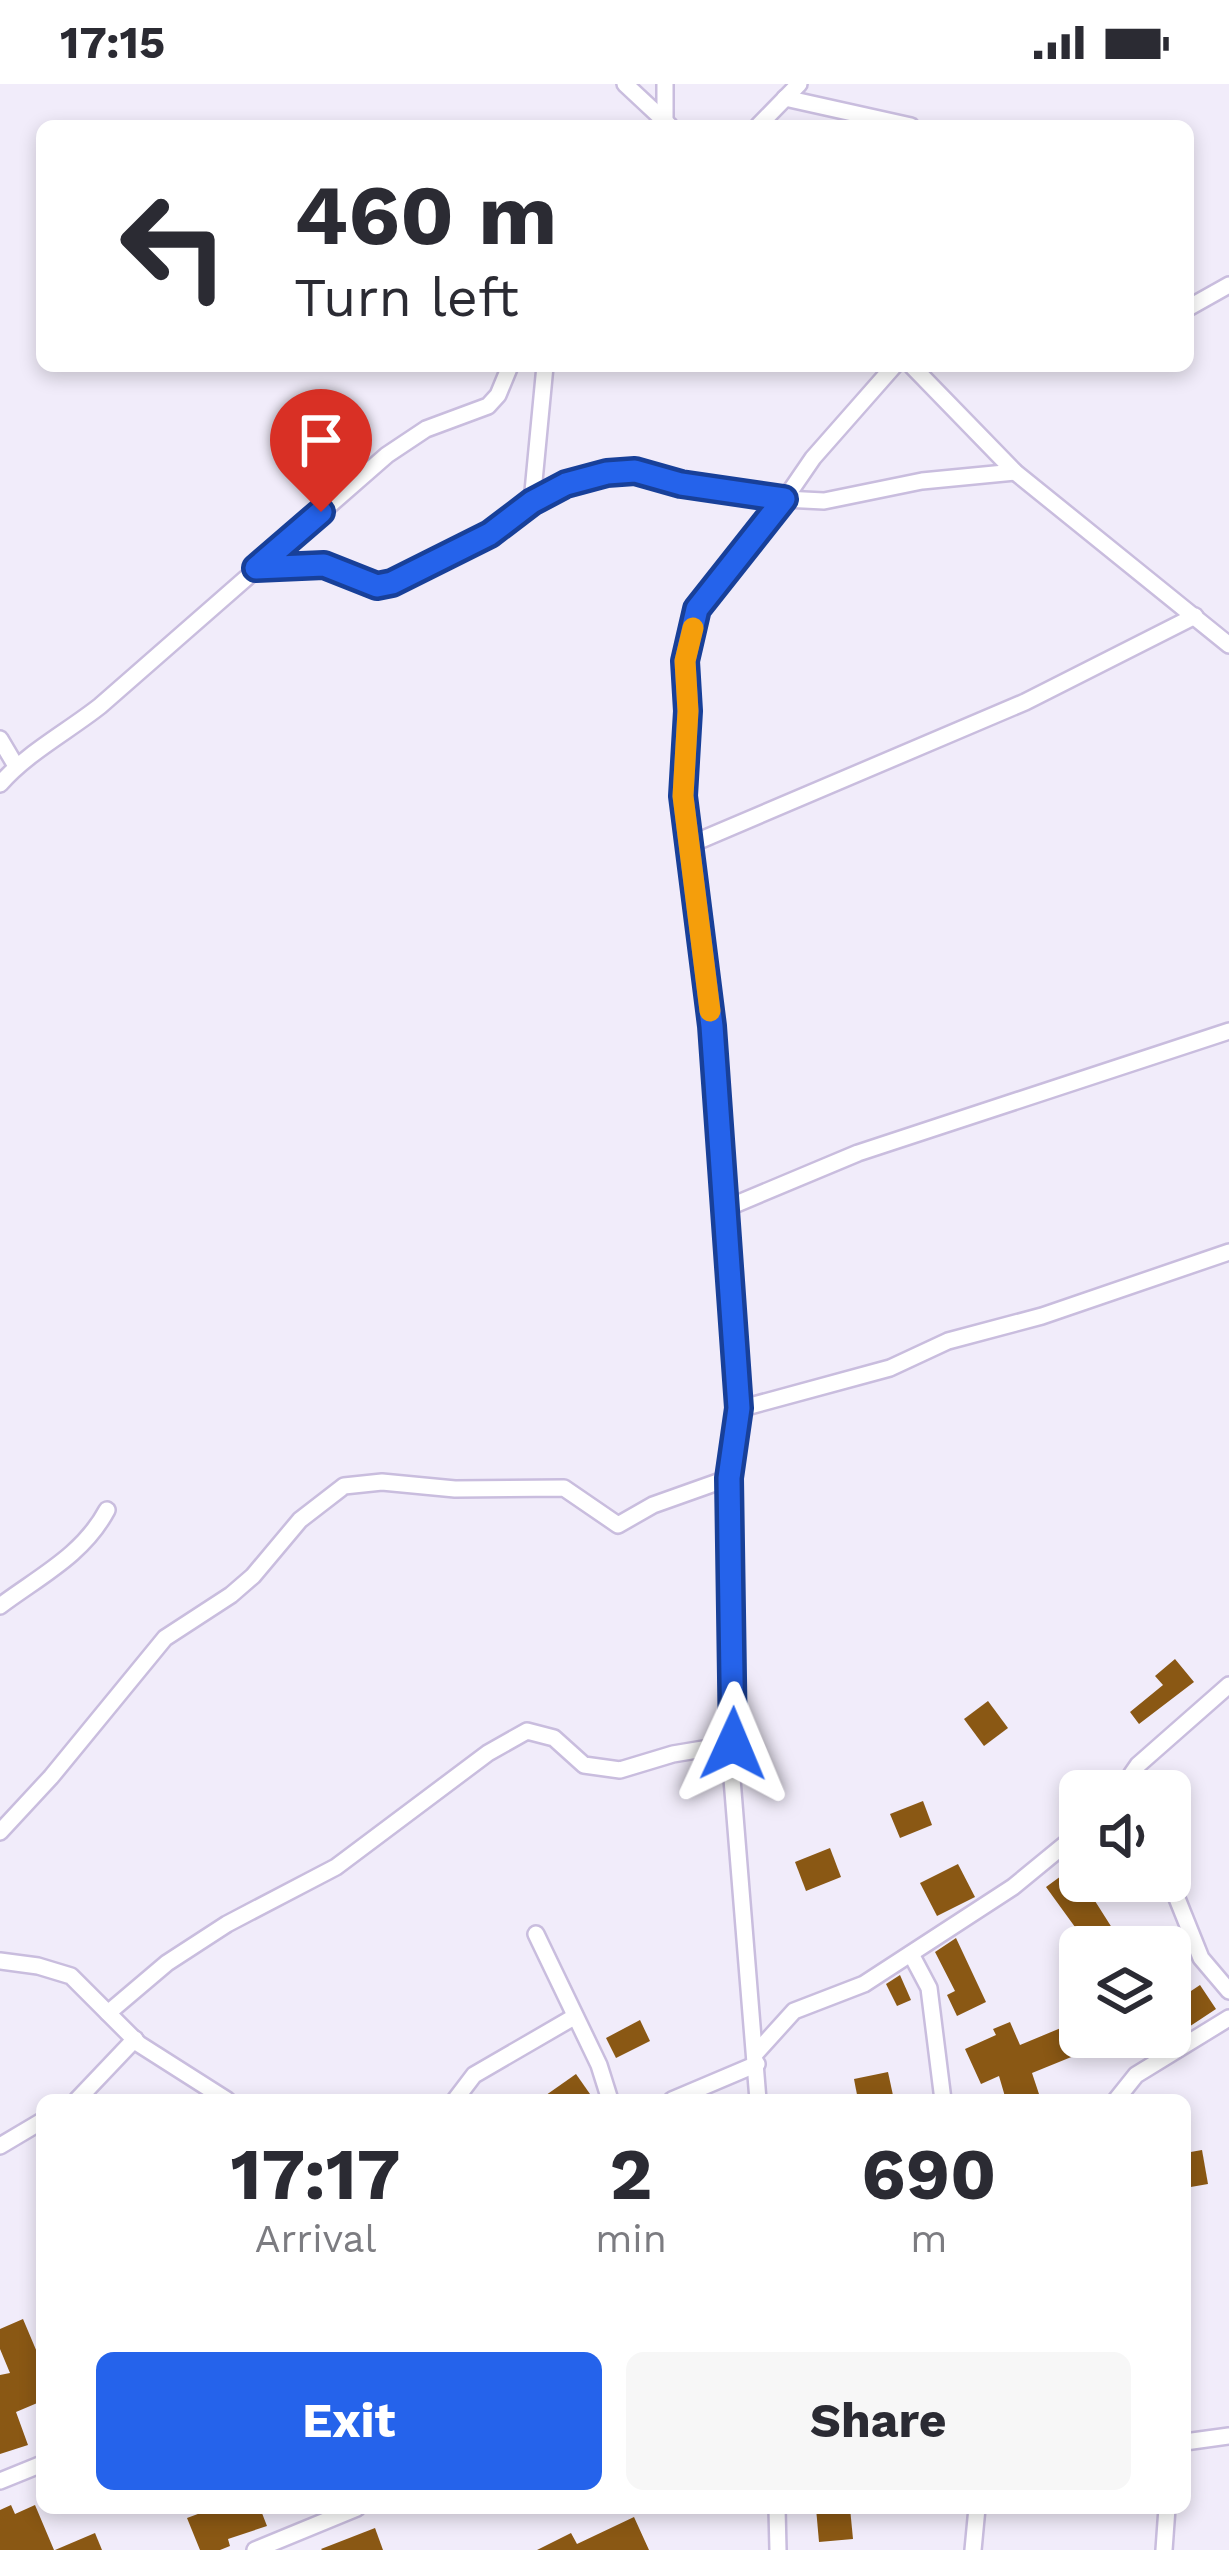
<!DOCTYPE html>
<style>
:root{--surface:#fff;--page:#f7f7f7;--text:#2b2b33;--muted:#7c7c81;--accent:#2563eb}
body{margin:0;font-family:"Work Sans",sans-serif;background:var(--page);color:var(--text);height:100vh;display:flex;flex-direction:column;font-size:45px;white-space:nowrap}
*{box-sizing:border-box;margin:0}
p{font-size:39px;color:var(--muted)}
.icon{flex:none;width:66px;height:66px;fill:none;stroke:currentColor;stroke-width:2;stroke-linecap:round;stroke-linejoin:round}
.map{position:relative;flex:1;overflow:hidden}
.panel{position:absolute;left:36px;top:2010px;width:1155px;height:420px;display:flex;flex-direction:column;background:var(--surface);border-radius:18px;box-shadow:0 6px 18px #0003}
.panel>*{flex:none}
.guide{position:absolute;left:36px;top:36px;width:1158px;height:252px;border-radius:18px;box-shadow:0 6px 18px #0003;background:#fff;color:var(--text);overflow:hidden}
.buttons{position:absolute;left:1059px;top:1686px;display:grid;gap:24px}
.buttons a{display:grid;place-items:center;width:132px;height:132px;border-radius:18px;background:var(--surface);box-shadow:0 6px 18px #0003;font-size:60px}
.pin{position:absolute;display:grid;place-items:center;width:102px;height:102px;color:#fff;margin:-123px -51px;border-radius:50% 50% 50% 0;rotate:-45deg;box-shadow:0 0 12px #0007}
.pin .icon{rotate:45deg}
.me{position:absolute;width:132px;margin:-66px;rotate:1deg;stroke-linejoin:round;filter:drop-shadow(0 0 9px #0008)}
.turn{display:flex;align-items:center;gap:42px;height:252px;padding:0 60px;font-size:54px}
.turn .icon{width:156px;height:156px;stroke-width:2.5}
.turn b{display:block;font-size:84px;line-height:102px}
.eta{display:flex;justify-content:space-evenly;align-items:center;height:204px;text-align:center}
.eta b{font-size:72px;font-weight:700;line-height:84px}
.action{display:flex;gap:24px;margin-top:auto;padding:24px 60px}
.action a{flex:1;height:138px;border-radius:18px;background:var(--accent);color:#fff;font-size:48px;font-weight:700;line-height:138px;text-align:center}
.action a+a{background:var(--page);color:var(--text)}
.status{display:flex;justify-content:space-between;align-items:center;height:84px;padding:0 60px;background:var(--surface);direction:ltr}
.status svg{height:33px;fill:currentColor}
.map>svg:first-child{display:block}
.building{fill:#8a5814}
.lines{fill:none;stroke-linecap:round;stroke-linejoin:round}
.minor-casing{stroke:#c9bdde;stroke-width:20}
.minor{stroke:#fff;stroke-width:15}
.route-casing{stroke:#184099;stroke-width:30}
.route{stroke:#2563eb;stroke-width:21}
.slow{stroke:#f59e0b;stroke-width:21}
</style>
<div class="status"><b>17:15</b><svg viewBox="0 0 49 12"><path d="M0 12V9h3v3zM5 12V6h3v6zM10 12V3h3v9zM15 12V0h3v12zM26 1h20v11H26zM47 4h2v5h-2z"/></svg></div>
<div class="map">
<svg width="1229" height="2466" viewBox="0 0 1229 2466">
<rect width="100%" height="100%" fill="#f1ecfa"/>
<!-- building -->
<g class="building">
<path d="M1175,1575l19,23 -55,42 -9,-12 33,-27 -8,-9z"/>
<path d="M988,1617l20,27 -24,18 -20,-27z"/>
<path d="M923,1717l9,24 -32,13 -10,-24z"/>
<path d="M830,1764l11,29 -35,14 -11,-29z"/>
<path d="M958,1780l17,33 -38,19 -17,-33z"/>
<path d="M1072,1784l8,13h38l-23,20 19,30 -25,16h-9v6l-14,-22 9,-4 -29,-40z"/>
<path d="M956,1854l30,64 -29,14 -10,-21 8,-4 -20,-39z"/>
<path d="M900,1891l11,25 -14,6 -11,-22z"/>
<path d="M1200,1901l16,24 -65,43 -10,-15h29v-32z"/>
<path d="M640,1936l10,21 -34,17 -10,-20z"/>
<path d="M1080,1936v17l38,1 -86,35 9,27h-35l-7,-24 -18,8 -16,-35 31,-14 -3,-6 17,-7 10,23z"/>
<path d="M888,1988l6,28h-36l-4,-21z"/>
<path d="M576,1990l14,20 -8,6h-43z"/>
<path d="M1202,2066l6,34 -23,4v-35z"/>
<path d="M23,2235l19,45v37l-26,11 12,33 -28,9v-79l10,-2 -10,-24v-20z"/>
<path d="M11,2421l4,9 20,-9 19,45h-54v-40z"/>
<path d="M214,2424h46l7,18 -39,13 2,7 -10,4h-20l-13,-32z"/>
<path d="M816,2424h34l3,31 -34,3z"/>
<path d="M634,2433l15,33h-112l34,-17 6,11z"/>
<path d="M375,2444l8,22h-61l-1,-1z"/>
<path d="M95,2449l7,17h-47z"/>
</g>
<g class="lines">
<defs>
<g id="minor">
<path d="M625,0l45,42"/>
<path d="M785,14l126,28"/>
<path d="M665,36v-36"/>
<path d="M758,42l41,-42"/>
<path d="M1188,224l41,-23"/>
<path d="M912,282l103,106 214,173"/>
<path d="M532,418l13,-136"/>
<path d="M256,484l68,-3 53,21 15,-3 99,-49 41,-32 34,-17 41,-12 28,-2 46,13 103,15 40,2 98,-20 93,-9"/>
<path d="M0,655l16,27"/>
<path d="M0,700c27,-31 67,-52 100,-78l287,-251 39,-26 62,-23 10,-11 12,-29"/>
<path d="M689,761l336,-143 170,-86"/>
<path d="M722,1126l136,-57 371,-122"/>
<path d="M739,1325l151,-41 58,-27 94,-25 187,-64"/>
<path d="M0,1522c40,-30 83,-51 107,-96"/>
<path d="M1120,1707l18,-26 91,-80"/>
<path d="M0,1748l51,-55 114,-139 66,-43 22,-19 47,-56 44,-34 38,-4 73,7 109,-1 54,37 35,-20 76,-27"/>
<path d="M1170,1797l31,77 28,33"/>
<path d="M536,1850l63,131 11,35"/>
<path d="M911,1870l18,34 14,112"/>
<path d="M0,1877l38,5 33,10 68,68 88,56"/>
<path d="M108,1929l59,-50 60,-39 109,-57 152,-114 39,-22 27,7 30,27 36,5 53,-16 60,-10"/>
<path d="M756,1969l38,-42 70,-27 149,-97 67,-55"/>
<path d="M77,2016l58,-61"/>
<path d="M455,2016l19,-25 100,-58"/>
<path d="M672,2016l85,-36"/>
<path d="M758,2016l-26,-321 -3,-301 10,-69 -27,-383 -29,-229 5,-86 -3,-50 12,-52 79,-97 37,-54 81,-92"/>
<path d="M1116,2016l20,-25 93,-57"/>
<path d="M0,2062l42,-25"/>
<path d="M1185,2358l44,-6"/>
<path d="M0,2397l42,-17"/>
<path d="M777,2424l1,42"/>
<path d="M255,2466l102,-42"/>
<path d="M973,2466l4,-42"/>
<path d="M1164,2466l3,-42"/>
</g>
</defs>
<!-- minor casing -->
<use href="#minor" class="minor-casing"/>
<!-- minor -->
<use href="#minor" class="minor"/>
</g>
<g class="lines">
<defs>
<path id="route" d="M321,428l-65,56 68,-3 53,21 15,-3 98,-49 42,-32 34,-18 41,-11 28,-2 46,13 103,15 -87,110 -12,52 3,50 -5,85 29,230 27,382 -10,70 4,266"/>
</defs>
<!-- route casing -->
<use href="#route" class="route-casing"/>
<!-- route -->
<use href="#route" class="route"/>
<!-- slow -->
<path class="slow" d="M693,544l-8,33 3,50 -5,85 27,215"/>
</g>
</svg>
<div class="buttons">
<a><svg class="icon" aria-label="sound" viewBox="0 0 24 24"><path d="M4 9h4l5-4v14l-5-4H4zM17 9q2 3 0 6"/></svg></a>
<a><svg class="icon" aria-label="layers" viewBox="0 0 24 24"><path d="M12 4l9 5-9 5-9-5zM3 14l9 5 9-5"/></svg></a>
</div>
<div class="pin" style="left:321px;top:428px;background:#d93025"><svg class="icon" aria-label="arrive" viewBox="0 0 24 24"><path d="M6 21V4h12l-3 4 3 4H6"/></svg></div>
<svg class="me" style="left:733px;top:1660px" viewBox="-20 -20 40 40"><path d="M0-17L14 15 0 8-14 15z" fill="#2563eb" stroke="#fff" stroke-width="4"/></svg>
<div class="guide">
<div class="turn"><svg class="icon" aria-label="left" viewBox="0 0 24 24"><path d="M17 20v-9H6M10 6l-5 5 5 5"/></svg><div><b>460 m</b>Turn left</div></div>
</div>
<section class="panel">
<div class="eta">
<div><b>17:17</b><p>Arrival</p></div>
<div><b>2</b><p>min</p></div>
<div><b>690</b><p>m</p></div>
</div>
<div class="action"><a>Exit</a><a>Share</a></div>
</section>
</div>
